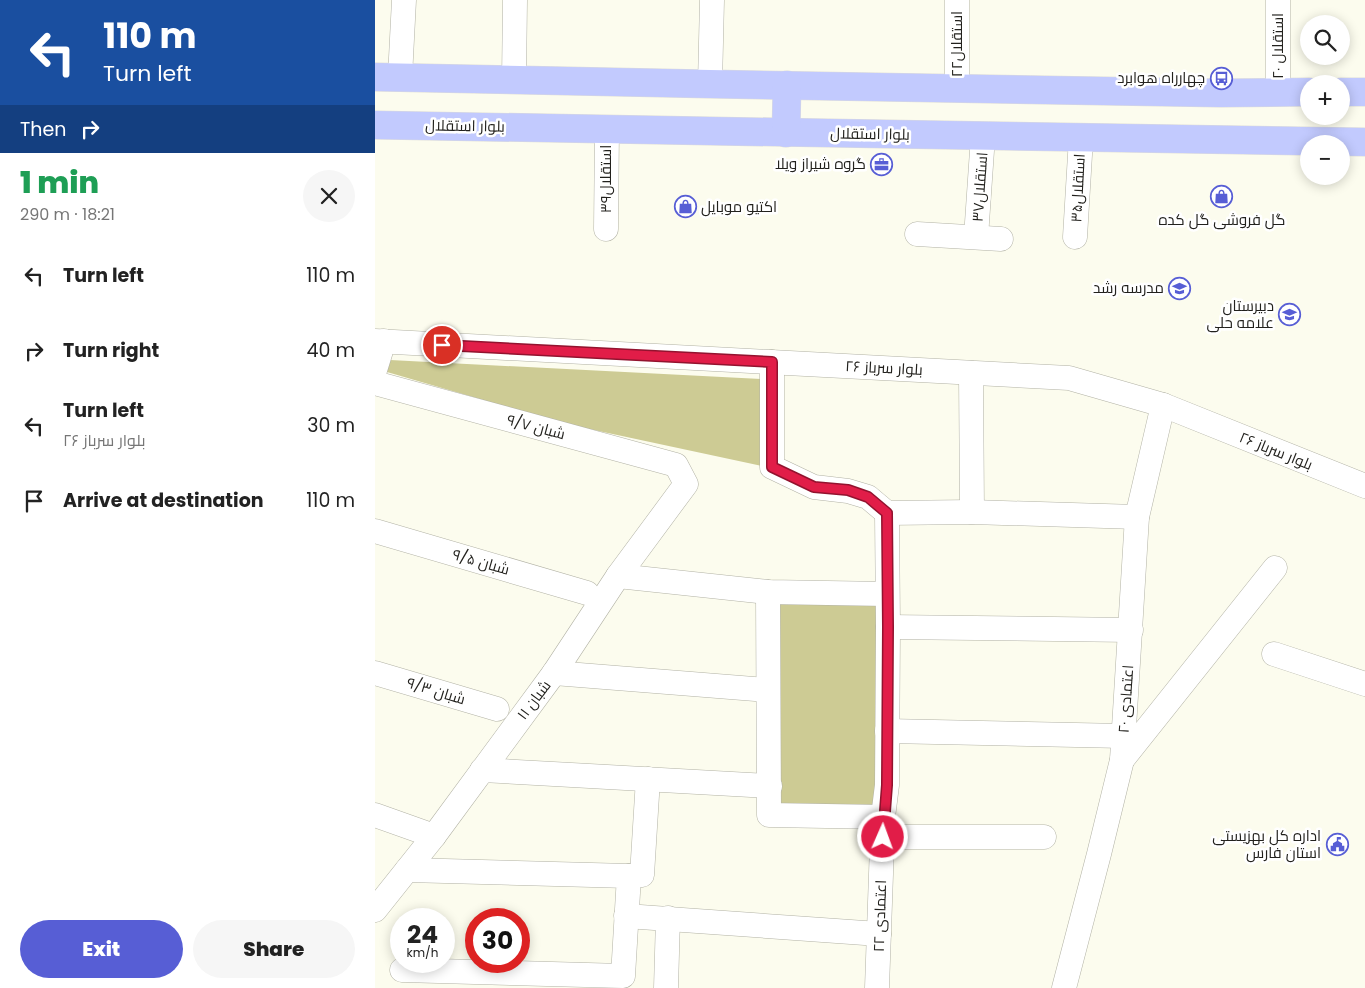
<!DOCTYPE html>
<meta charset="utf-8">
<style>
:root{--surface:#fff;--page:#f6f6f6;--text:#222;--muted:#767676;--accent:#575ed5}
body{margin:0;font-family:Poppins,Cairo,sans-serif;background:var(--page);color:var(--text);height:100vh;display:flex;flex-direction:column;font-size:19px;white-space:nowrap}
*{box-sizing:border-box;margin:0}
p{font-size:16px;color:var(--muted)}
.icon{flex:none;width:28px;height:28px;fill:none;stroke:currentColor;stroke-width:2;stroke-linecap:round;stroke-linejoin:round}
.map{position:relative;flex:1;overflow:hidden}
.panel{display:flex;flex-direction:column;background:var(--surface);width:375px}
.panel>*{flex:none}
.hud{background:#1a4fa0;color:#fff;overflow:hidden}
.buttons{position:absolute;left:925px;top:15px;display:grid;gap:10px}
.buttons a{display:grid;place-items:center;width:50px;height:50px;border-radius:50%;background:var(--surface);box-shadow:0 2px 12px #0003;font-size:25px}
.speed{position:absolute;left:15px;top:908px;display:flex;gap:10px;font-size:25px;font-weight:700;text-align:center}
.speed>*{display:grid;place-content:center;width:65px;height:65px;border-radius:50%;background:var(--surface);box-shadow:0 2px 12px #0003;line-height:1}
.speed small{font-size:12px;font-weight:400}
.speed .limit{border:8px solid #d22;background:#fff;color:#111}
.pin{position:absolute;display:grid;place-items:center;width:42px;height:42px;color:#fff;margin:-21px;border:2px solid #fff;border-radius:50%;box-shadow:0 1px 5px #0007}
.me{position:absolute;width:55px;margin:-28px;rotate:2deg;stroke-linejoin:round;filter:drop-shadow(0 0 4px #0008)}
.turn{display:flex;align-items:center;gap:18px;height:105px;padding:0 20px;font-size:22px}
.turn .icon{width:65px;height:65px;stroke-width:2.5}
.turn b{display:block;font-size:35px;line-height:42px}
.then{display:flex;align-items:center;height:48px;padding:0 20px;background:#0003;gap:10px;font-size:19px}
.round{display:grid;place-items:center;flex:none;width:52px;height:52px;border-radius:26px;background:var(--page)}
.summary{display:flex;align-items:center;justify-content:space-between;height:85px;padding:0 20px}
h1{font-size:30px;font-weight:800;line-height:38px;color:#1e9e55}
.button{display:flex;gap:10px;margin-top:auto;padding:10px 20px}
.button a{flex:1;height:58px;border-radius:30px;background:var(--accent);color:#fff;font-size:20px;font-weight:800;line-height:58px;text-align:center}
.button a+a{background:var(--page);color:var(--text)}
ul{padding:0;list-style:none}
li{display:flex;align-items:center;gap:15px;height:75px;padding:0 20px}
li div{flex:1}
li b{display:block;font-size:19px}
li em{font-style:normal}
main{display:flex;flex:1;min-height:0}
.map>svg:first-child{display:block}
.forest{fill:#cdcb94}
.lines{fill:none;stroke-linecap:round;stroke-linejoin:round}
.minor-casing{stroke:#b2b2a5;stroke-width:25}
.major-casing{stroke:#dcdbdb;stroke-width:29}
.minor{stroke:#fff;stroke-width:24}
.major{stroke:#c2cafe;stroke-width:28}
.route-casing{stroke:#92132f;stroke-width:12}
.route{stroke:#e11d48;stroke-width:9}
.labels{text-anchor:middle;stroke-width:5;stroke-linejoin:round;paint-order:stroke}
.street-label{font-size:15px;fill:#22211d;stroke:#fff}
.poi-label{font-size:15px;fill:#22211d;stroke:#fff;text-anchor:end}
</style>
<main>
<section class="panel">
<div class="hud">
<div class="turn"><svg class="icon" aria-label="left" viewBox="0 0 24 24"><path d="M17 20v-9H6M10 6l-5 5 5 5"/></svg><div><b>110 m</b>Turn left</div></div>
<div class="then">Then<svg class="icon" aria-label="right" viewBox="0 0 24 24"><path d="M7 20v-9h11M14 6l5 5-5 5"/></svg></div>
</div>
<div class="summary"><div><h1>1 min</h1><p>290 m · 18:21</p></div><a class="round"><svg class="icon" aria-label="close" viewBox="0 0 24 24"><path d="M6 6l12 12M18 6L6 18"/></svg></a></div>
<ul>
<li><svg class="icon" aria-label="left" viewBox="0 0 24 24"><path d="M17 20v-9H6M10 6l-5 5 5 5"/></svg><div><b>Turn left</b></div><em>110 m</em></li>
<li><svg class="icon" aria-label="right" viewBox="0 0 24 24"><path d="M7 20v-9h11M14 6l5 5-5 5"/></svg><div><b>Turn right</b></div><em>40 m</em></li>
<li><svg class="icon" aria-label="left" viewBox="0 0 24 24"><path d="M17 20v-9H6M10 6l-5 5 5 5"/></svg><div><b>Turn left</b><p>۲۶ بلوار سرباز</p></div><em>30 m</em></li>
<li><svg class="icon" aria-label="arrive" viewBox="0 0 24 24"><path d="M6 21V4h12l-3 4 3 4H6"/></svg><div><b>Arrive at destination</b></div><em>110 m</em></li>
</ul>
<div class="button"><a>Exit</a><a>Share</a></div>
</section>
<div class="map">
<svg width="990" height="988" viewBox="0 0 990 988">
<rect width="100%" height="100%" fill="#fcfcee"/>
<!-- forest -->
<g class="forest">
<path d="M15,360l371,19 1,87 -196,-42 -179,-52z"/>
<path d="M399,599h106l-1,207h-106z"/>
</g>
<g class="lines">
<defs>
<g id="minor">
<path d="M582,0v89"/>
<path d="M25,77l4,-77"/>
<path d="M139,80l1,-80"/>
<path d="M335,84l2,-84"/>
<path d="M903,91v-91"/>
<path d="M231,229l1,-100"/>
<path d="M542,234l84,5"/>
<path d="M601,237l7,-101"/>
<path d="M700,237l6,-99"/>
<path d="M0,341l694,37 94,27 202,81"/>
<path d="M397,362v105l42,20 34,4 20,6 19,16 85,-1 165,5"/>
<path d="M0,370l9,-29"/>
<path d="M596,373l1,139"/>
<path d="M0,383l301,82 10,19 -68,92 -64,97 -120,163 -59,74"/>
<path d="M0,531l212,62"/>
<path d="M243,576l150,16 119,2"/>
<path d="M393,592l1,223 114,2"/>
<path d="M513,627l243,3"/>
<path d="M899,654l91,30"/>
<path d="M0,673l122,36"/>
<path d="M179,673l214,17"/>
<path d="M512,731l237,5"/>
<path d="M747,760l153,-192"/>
<path d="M107,770l288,16"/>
<path d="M0,815l59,21"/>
<path d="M508,837h161"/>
<path d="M254,876l13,-1 6,-96"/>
<path d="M251,916l253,18"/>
<path d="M27,970l221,6 6,-100 -222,-6"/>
<path d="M291,988l2,-70"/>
<path d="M502,988l6,-171 4,-32 1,-158 -1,-114"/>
<path d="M689,988l35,-134 23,-94 15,-243 26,-112"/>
</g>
<g id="major">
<path d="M0,77l335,7 510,9 89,-1"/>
<path d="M966,92h24"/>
<path d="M0,125c330,5 660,13 990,17"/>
<path d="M411,133l1,-48"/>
</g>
</defs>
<!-- minor casing -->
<use href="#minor" class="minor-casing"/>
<!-- major casing -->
<use href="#major" class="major-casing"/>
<!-- minor -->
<use href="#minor" class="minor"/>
<!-- major -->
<use href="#major" class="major"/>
</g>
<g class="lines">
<defs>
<path id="route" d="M67,345l330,17v105l42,20 34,3 20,7 19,16 1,114 -1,158 -4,52"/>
</defs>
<!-- route casing -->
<use href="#route" class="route-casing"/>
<!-- route -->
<use href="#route" class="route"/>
</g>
<!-- icons -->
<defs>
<symbol id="bus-ring" viewBox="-11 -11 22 22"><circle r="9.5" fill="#fff" stroke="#575ed5" stroke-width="1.5"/><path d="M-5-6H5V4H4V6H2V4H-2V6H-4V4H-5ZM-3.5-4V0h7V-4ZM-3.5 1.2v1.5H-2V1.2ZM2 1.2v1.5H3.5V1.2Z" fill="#575ed5"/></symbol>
<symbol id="office-ring" viewBox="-11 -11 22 22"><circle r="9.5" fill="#fff" stroke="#575ed5" stroke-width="1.5"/><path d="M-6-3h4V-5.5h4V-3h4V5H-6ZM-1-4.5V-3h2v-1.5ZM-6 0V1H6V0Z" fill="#575ed5"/></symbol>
<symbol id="shop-ring" viewBox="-11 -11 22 22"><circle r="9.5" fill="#fff" stroke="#575ed5" stroke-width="1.5"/><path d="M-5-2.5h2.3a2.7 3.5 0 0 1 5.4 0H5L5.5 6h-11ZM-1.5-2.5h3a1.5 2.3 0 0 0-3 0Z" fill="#575ed5"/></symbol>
<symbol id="school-ring" viewBox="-11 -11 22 22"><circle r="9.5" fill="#fff" stroke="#575ed5" stroke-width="1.5"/><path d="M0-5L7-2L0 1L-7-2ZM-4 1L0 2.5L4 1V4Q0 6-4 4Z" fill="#575ed5"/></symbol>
<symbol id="civic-ring" viewBox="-11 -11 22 22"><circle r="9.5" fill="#fff" stroke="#575ed5" stroke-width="1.5"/><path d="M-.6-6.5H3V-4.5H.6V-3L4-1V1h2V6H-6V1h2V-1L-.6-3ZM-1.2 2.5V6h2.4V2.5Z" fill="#575ed5"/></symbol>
</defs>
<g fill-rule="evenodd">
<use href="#bus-ring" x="834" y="66" width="25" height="25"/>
<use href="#office-ring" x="494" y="152" width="25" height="25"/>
<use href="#shop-ring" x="834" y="184" width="25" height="25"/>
<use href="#shop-ring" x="298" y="194" width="25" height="25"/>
<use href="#school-ring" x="792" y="276" width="25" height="25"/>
<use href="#school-ring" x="902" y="302" width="25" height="25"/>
<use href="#civic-ring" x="950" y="832" width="25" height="25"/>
</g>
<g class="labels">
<!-- street labels -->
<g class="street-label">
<text transform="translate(582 44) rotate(-90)" y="5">استقلال۲۲</text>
<text transform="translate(903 46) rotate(-90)" y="5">۲۰ استقلال</text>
<text transform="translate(90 126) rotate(1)" y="5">بلوار استقلال</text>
<text transform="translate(495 134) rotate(1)" y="5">بلوار استقلال</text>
<text transform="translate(231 179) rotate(-90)" y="5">استقلال۳۹</text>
<text transform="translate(605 187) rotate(-86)" y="5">استقلال۳۷</text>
<text transform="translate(703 188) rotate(-87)" y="5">استقلال۳۵</text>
<text transform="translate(509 368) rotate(3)" y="5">۲۶ بلوار سرباز</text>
<text transform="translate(161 427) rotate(15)" y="5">۹/۷ شبان</text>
<text transform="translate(901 451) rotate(22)" y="5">۲۶ بلوار سرباز</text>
<text transform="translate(106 562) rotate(16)" y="5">۹/۵ شبان</text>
<text transform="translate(61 691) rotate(17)" y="5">۹/۳ شبان</text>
<text transform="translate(751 699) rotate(-86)" y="5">۲۰ اعتمادی</text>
<text transform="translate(159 700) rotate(-53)" y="5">۱۱ شبان</text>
<text transform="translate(505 916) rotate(-88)" y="5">۲۲ اعتمادی</text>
</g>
<!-- poi labels -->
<g class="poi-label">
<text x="830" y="83">چهارراه هوابرد</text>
<text x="491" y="169">گروه شیراز ویلا</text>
<text x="326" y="212" text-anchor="start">اکتیو موبایل</text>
<text x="847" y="225" text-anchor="middle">گل فروشی گل کده</text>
<text x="789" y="293">مدرسه رشد</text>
<text x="899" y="311">دبیرستان<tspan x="899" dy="17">علامه حلی</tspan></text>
<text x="946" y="841">اداره کل بهزیستی<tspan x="946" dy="17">استان فارس</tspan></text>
</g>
</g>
</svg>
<div class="buttons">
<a><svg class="icon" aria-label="search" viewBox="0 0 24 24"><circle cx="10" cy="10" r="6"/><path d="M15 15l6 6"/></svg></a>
<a>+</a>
<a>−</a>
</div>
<div class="speed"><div>24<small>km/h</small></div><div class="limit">30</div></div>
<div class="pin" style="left:67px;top:345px;background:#d93025"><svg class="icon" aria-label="arrive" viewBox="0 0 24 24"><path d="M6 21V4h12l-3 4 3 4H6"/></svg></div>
<svg class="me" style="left:508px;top:837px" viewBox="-20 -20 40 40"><circle r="17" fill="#e11d48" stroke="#fff" stroke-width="3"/><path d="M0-11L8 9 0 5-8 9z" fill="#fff"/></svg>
</div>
</main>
